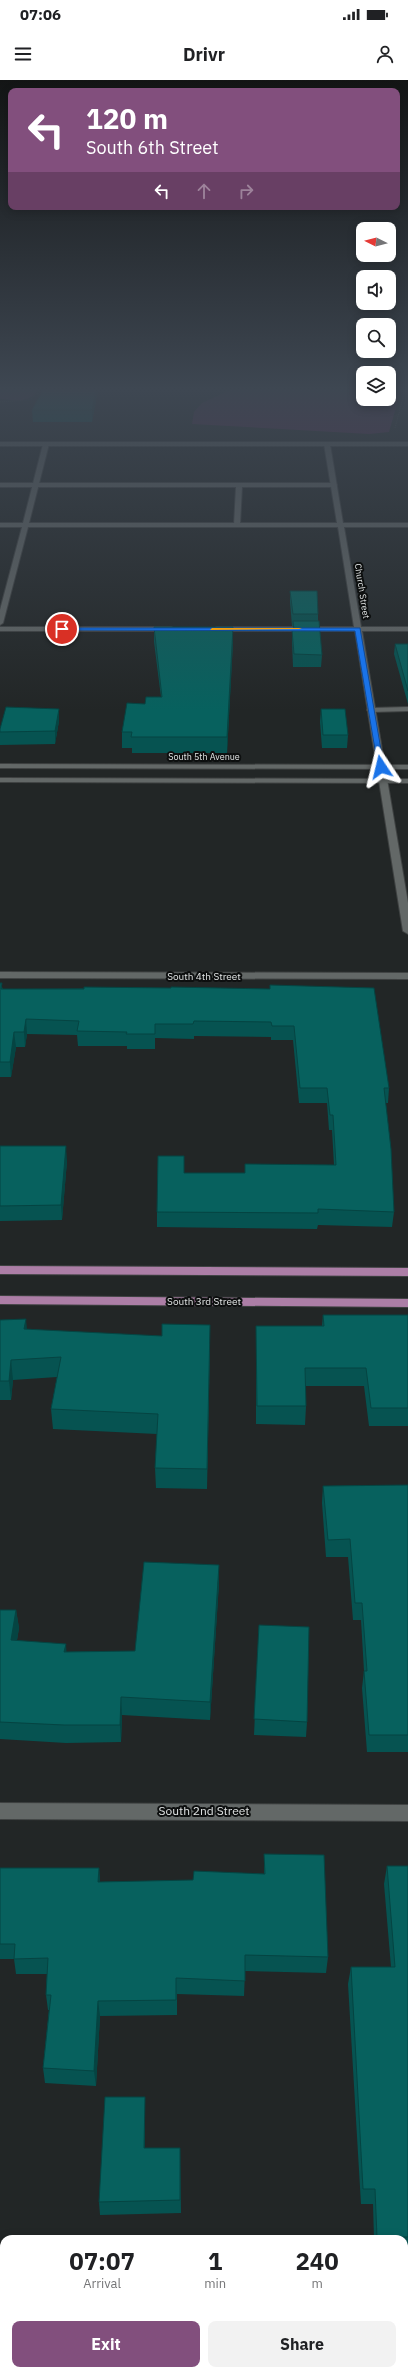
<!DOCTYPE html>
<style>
:root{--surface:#fff;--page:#f2f2f2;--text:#202124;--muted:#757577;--accent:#824f7d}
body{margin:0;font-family:"IBM Plex Sans",sans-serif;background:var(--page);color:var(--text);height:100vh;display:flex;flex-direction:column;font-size:15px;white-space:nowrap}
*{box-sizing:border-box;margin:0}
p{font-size:13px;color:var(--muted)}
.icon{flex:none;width:22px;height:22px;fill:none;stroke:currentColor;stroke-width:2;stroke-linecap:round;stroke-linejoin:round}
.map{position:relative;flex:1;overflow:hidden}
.panel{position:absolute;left:0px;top:2155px;width:408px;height:140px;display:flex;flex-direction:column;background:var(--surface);border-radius:12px 12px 0 0;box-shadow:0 2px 10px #0003}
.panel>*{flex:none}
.guide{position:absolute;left:8px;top:8px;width:392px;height:122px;border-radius:8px;box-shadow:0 2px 10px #0003;background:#824f7d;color:#fff;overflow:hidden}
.needle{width:26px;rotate:276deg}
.buttons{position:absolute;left:356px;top:142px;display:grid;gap:8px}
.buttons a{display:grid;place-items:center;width:40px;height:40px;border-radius:8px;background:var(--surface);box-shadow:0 2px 10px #0003;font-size:20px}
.pin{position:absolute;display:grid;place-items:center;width:34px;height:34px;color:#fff;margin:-17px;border:2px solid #fff;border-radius:50%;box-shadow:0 1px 4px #0007}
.me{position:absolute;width:44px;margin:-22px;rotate:350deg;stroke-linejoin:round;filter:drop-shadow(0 0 3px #0008)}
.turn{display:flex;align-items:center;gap:14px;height:84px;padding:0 12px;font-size:18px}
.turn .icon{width:52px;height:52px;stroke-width:2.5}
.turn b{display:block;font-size:28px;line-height:34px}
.lanes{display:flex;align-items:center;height:38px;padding:0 12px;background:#0003;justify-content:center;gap:20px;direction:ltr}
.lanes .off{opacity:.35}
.eta{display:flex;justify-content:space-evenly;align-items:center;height:68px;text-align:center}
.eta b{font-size:24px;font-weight:700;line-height:28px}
.primary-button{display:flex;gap:8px;margin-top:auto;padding:8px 12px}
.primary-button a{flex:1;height:46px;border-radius:8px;background:var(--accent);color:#fff;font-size:16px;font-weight:700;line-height:46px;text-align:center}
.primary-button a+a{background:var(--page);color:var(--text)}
.status{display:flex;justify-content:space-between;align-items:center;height:28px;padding:0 20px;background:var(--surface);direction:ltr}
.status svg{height:11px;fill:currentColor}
header{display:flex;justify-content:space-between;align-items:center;height:52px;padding:0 12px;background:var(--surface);font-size:18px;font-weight:700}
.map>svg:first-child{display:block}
.green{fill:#5b2654}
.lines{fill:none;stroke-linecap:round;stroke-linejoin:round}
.lane-casing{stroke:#3f4242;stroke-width:2}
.street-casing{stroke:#3f4242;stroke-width:2}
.secondary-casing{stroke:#3f4242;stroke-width:2}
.primary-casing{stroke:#3f4242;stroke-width:2}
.path{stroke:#696d6d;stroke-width:1;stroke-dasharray:0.5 1.5;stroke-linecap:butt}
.lane{fill:#636867;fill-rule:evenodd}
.street{fill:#636867;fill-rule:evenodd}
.secondary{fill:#636867;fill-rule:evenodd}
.primary{fill:#ac7ea6;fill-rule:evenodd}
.wall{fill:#065351}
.shaded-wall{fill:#054442}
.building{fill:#07615e;stroke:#054442}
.route{fill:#1a73e8;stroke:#114b97}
.slow{fill:#f59e0b}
.labels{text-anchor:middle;stroke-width:4;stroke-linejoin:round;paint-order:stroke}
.far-street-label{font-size:9px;fill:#e2e5e5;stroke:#0d0f0f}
.street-label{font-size:10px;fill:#e2e5e5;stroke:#0d0f0f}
.near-street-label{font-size:12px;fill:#e2e5e5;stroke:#0d0f0f}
</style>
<div class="status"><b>07:06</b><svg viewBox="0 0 49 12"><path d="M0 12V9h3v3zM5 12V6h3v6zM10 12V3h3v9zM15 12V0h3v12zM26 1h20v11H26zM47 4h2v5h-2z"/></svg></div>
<header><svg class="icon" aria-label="menu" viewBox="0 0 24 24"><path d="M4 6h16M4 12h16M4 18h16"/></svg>Drivr<svg class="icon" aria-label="person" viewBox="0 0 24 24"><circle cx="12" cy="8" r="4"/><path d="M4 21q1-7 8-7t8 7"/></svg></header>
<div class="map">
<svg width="408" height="2295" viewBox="0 0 408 2295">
<rect width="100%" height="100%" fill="#222626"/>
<!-- green -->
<g class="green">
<path d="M0,310h38c-9,14 -24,10 -38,9z"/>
<path d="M230,310h133v9h26v-9h12l-12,42 -20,2 -177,-10 2,-12 8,-9z"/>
</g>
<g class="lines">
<defs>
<g id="lane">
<path d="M0,403h334l3,2 -3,2h-92l-2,38 -3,2 -3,-2 2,-38h-236z"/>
<path d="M408,627v4l-37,1 -4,-2 4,-2z"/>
</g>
<g id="street">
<path d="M46,362l3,2 -20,79h308l-13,-79 3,-2 3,2 13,79h65v4h-64l17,100h47v4h-46l46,272v31l-5,-3 -48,-300h-138l-4,-2 4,-2h137l-16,-100h-310l-25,96 -3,2v-15l22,-83h-22v-4h23l20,-79z"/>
<path d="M0,547h171l4,2 -4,2h-171z"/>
<path d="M0,892l408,1v6l-408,-1z"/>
<path d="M0,1723l408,2v16l-408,-2z"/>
</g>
<g id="secondary">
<rect x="0" y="362" width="408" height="4"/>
<path d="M0,684l408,1v4l-408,-1z"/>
<path d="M0,698l408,1v4l-408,-1z"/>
</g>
<g id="primary">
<path d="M0,1186l408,2v8l-408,-2z"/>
<path d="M0,1216l408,3v8l-408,-3z"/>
</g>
</defs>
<!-- lane casing -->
<use href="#lane" class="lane-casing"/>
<!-- street casing -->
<use href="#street" class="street-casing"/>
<!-- secondary casing -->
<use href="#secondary" class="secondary-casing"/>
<!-- primary casing -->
<use href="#primary" class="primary-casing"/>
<!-- path -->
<g class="path">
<path d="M0,322l29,-2 13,-10"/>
<path d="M395,348l10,-38"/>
</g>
<!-- lane -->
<use href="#lane" class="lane"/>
<!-- street -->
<use href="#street" class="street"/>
<!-- secondary -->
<use href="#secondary" class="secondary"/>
<!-- primary -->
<use href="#primary" class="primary"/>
</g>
<!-- wall -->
<g class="wall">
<path d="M43,310h55l-6,32h-59l-1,-12z"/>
<path d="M290,511l28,23v7l4,34 -1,12h-28l-1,-25 1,-16h-1l-2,-24z"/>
<path d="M154,547l79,15 -6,111h-95v-5h-10v-16l23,-28 16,-7 -7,-55z"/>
<path d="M395,564h13v60l-14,-50z"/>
<path d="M59,629v12l-4,23 -55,1v-16z"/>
<path d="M321,629l27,26 -1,13h-25l-2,-26z"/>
<path d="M0,903l3,6 168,-1 99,1 119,99 -1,15h-3l9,109 -2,15 -74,-2 -1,4 -160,-2v-15l27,-39h61l89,-8 -2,-35h-3l-2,-27h-28l-6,-63h-22v-3l-77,-1v3l-39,-1v11h-28v-3h-49l-1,-11 -50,-1 -2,13h-9l-5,30h-11z"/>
<path d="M0,1066l67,15 -5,59 -62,1z"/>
<path d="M323,1235h85v111h-39l-5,-40h-58v20l-1,19 -49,-1v-98h66z"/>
<path d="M0,1240l27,9 183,15 -3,145 -51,-1 -1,-20 2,-34 -104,-5 -2,-20 6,-32 -44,3 -2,20h-11z"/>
<path d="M408,1405v267h-41l-5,-64 2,-17 -3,-51h-8l-5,-63h-22l-4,-54 1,-17z"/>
<path d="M219,1503l-9,137 -88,-5 -1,27 -55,1 -66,-4v-129h16l3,18 -2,12 49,12 69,-1z"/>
<path d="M259,1545l48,97 -1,15 -52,-2z"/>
<path d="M264,1774l64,103 -2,16 -81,-2 -1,25 -67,-2v21l-77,1 -4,70 -51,-3 -2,-15 6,-58h-1l-2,-15 1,-21h-31l-2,-15h-14v-91h99l1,14 93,-2 71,-6z"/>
<path d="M387,1786h21v386h-4v-13h-30l-1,-35h-12l-13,-220 3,-17h40l-7,-83z"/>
<path d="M145,2017v51h35l1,65 -81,2 -1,-13z"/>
</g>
<!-- shaded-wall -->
<g class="shaded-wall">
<path d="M96,310h2l-6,32v-12z"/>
<path d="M233,547v15l-6,111v-16z"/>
<path d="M59,629v12l-4,23v-13z"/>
<path d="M26,939l1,15 -2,13 -1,-15z"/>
<path d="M14,952l2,15 -5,30 -1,-15z"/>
<path d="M66,1066l1,15 -5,59 -1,-15z"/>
<path d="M26,1239l2,20 -4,-10z"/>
<path d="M11,1280l2,20 -2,20 -2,-19z"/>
<path d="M219,1485v18l-9,137v-18z"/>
<path d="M16,1530l3,18 -5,30 -3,-18z"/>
<path d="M66,1564l1,17 -3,-9z"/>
<path d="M121,1617l1,18 -1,27 -1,-17z"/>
<path d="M99,1788l1,16 -2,-2z"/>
<path d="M98,1921l2,15 -4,70 -2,-15z"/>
<path d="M145,2017v64l-1,-13z"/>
</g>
<!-- building -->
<g class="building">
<path d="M43,310h53l-4,20h-60z"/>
<path d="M290,511h27l1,23h-25z"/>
<path d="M293,541h26l3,34 -28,-1 -2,-24h2z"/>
<path d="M154,547h79l-6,110h-96l1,-5h-10l5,-29 18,1 1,-7h16z"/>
<path d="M395,564h13v47z"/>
<path d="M6,627l53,2 -4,22 -55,1v-3z"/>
<path d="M321,629h24l3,26h-25z"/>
<path d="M0,903h2l-1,6h83v-2l87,1v-1l99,2v-4l104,3 15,100h-5l7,61 3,63 -76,-3v4l-161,-1 1,-56h26v17h61v-9l91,1 -3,-50h-3l-3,-27h-27l-6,-62h-22l-1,-4 -77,-1 -1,3h-38v10h-29l1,-2 -50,-1 2,-10 -53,-2 -2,13h-10l-4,30h-10z"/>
<path d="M0,1066h66l-5,59 -61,1z"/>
<path d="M323,1235h85v93h-37l-5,-40h-61l1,38h-49l-1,-80h68z"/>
<path d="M26,1239l-2,10 138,7v-12l48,1 -3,144 -52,-1 3,-54 -107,-5 10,-52 -50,3 -2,21h-9v-61z"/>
<path d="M408,1405v250h-39l-5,-64h3l-5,-68h-7l-5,-64 -22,1 -5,-54z"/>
<path d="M144,1482l75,3 -9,137 -89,-5 -1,28h-56l-64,-3v-112h16l-5,30 55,4 -2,8 71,-1z"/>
<path d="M259,1545l50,2 -2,95 -53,-3z"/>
<path d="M264,1774l60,1 4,102 -83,-2v26l-69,-3v22l-78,1 -4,70 -51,-3 8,-73h-5l2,-37 -34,1 1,-15h-15v-76h99l-1,14 95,-2 1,-9 71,3z"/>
<path d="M387,1786h21v371h-31l-2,-48h-12l-12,-222h44z"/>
<path d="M105,2017h40l-1,51h36v52l-81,2z"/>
</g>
<!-- sky -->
<linearGradient id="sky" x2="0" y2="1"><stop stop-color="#131515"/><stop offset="0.49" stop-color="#3e4752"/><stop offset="1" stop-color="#3e4752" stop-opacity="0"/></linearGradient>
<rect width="408" height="631" fill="url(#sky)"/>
<!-- route -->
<path class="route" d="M60,548h300l24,139 -3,2 -3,-2 -23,-136 -293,-1z"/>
<!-- slow -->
<path class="slow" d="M212,548h87l3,1 -92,1z"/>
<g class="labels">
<!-- far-street labels -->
<g class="far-street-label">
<text transform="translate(362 511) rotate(81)" y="3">Church Street</text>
<text x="204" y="680">South 5th Avenue</text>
</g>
<!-- street labels -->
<g class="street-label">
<text x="204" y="900">South 4th Street</text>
<text x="204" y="1225">South 3rd Street</text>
</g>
<!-- near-street labels -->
<g class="near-street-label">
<text x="204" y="1735">South 2nd Street</text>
</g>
</g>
</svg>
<div class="buttons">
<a><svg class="needle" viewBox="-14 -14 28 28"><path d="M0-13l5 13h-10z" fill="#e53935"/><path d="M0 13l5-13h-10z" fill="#757577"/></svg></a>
<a><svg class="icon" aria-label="sound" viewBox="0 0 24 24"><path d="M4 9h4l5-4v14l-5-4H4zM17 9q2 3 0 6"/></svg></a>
<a><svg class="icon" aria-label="search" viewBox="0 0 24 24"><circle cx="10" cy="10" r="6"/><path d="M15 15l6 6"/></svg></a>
<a><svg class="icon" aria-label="layers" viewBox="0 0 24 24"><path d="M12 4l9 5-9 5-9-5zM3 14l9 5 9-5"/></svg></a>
</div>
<div class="pin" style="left:62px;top:549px;background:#d93025"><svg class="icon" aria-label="arrive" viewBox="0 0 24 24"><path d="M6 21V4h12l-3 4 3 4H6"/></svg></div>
<svg class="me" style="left:381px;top:687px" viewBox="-20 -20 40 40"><path d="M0-17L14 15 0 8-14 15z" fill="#1a73e8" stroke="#fff" stroke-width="4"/></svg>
<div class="guide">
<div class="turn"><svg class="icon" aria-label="left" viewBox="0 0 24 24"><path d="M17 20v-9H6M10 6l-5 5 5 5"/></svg><div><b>120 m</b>South 6th Street</div></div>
<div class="lanes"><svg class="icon" aria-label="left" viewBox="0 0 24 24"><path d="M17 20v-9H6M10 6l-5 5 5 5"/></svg><svg class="icon off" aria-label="ahead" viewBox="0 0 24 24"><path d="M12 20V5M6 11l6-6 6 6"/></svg><svg class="icon off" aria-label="right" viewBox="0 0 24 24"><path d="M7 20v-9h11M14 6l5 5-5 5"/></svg></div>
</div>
<section class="panel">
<div class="eta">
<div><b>07:07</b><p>Arrival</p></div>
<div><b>1</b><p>min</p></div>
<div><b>240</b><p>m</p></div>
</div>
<div class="primary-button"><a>Exit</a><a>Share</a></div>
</section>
</div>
